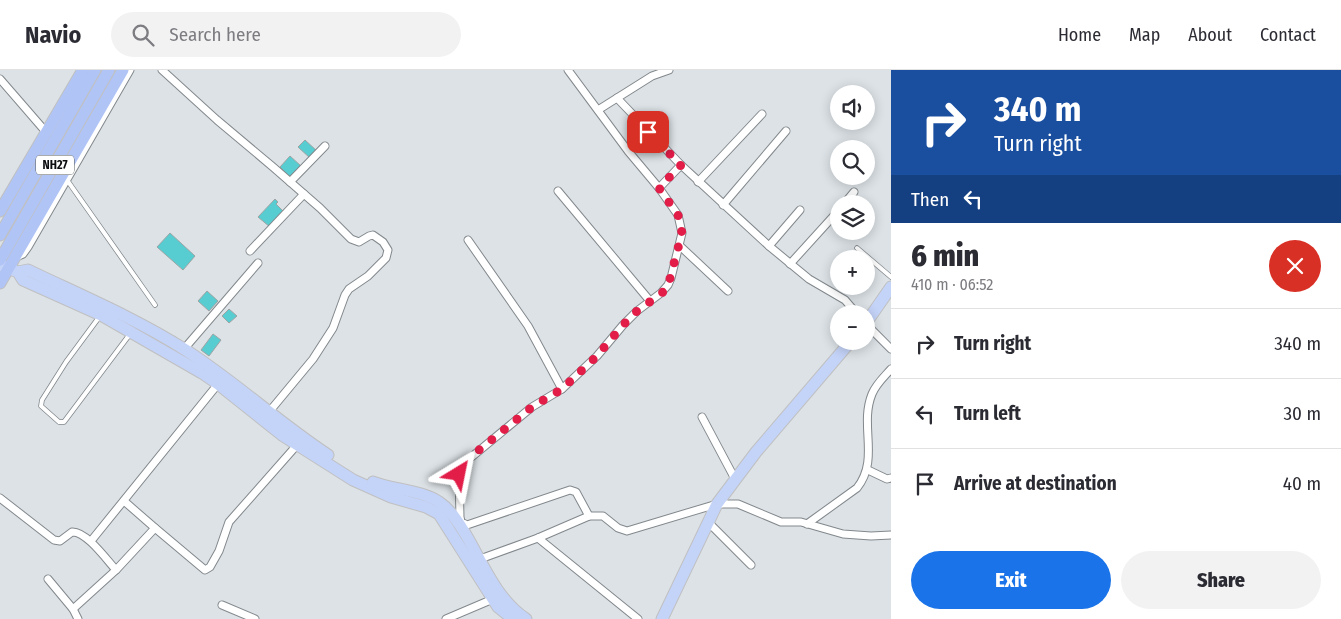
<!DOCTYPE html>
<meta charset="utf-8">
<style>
:root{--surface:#fff;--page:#f2f2f3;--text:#2b2b33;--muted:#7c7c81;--line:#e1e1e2;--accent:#1a73e8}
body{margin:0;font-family:"Fira Sans Condensed",sans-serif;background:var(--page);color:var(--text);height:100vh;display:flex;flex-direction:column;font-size:19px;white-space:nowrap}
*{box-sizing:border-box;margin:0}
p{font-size:16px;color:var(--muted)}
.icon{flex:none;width:28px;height:28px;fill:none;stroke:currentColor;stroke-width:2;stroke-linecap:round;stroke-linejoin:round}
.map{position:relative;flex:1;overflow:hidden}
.panel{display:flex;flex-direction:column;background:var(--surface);width:450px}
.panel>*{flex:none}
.hud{background:#1a4fa0;color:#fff;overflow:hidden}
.tools{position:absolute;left:830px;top:15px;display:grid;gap:10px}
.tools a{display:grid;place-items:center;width:45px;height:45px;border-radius:50%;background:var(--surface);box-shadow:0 2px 12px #0003;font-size:25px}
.pin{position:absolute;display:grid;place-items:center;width:42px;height:42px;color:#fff;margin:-21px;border-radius:10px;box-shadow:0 2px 8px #0006}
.me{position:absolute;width:55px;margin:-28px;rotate:35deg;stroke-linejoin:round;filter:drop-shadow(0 0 4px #0008)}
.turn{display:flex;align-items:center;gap:18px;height:105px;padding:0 20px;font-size:22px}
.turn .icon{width:65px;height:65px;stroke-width:2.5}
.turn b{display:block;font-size:35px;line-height:42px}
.then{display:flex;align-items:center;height:48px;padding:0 20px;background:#0003;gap:10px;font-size:19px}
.round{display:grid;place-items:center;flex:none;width:52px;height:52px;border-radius:26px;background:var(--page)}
.head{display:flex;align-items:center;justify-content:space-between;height:85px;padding:0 20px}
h1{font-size:30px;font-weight:800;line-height:38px}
.button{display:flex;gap:10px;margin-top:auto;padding:10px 20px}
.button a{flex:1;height:58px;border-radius:30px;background:var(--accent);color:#fff;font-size:20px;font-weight:800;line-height:58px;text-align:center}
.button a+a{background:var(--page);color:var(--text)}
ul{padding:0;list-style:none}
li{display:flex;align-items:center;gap:15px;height:70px;padding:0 20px;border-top:1px solid var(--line)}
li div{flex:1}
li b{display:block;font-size:19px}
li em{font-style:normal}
header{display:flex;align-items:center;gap:30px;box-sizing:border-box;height:70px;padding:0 25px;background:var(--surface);border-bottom:1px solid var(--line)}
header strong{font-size:24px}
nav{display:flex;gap:28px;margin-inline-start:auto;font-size:18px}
.search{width:350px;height:45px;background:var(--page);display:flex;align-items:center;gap:12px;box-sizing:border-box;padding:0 18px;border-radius:28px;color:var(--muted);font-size:19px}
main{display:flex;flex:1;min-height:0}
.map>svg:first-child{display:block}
.building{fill:#58cdd1;stroke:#9ca4a4}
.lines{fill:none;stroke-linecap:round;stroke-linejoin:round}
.service-casing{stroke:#82888c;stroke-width:5.5}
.minor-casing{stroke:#82888c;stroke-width:9}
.primary-casing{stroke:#c0c0c1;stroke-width:13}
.trunk-casing{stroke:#c0c0c1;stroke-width:13}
.service{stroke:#fff;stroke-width:4}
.minor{stroke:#fff;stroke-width:7}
.primary{stroke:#c4d3f8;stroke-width:11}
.trunk{stroke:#b0c4f6;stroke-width:11}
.route{stroke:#e11d48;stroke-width:9;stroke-dasharray:0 16.2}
.labels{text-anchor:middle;stroke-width:4;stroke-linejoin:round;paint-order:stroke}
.shield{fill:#fff;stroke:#545657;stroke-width:1}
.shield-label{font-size:12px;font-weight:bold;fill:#0b0d0f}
</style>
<header>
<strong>Navio</strong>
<div class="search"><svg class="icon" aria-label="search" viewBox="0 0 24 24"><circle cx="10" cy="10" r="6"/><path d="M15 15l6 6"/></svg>Search here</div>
<nav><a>Home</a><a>Map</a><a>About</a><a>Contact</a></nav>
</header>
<main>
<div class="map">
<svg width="891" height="549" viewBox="0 0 891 549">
<rect width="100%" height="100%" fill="#dce2e6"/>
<!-- building -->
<g class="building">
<path d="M305,70l12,11 -7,7 -12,-11z"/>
<path d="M290,86l11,10 -11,11 -10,-10z"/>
<path d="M275,129l3,3 -2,2 8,8 -14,15 -12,-10z"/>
<path d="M170,163l25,23 -12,14 -26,-23z"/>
<path d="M207,221l11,10 -9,10 -11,-10z"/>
<path d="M229,239l8,7 -8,7 -7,-7z"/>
<path d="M213,264l8,6 -12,16 -8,-6z"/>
</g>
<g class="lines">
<defs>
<g id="service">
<path d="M67,110l88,125"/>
<path d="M857,178l34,29"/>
<path d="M100,246l-34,46 -24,38 -1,6 18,16h5l66,-88"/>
</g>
<g id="minor">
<path d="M162,0l55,50 56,47 47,41 31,31 8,3 10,-6 4,-1 10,7 5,8 -2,8 -18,18 -19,13 -4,6 -12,33 -20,31 -44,53"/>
<path d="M568,0l60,81 31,37 19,27 4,18 -11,45 -3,7 -7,8 -24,18 -14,14 -26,31 -35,33 -30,18 -69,57 -4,10 1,43 1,5 6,3 103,-35 6,2 13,24"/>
<path d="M0,9l46,53"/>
<path d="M617,28l64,67 88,81 40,33 36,21 12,14"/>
<path d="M598,40l54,-34 17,-6"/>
<path d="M290,112l35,-36"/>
<path d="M698,112l64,-68"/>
<path d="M659,118l22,-23"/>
<path d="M558,121l92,110"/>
<path d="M844,134l10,-12"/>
<path d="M723,135l63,-74"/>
<path d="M468,170l60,86 34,63"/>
<path d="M680,176l48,45"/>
<path d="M769,176l31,-36"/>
<path d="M250,181l54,-57"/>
<path d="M16,187l7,-3 5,-7 102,-177"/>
<path d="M790,194l49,-54"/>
<path d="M866,254l25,25"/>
<path d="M184,279l74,-86"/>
<path d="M702,347l33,62"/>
<path d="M868,400l19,9 4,-1"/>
<path d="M0,428l54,42 6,1 12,-9c14,-1 34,27 44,38"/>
<path d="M124,431l31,27 50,42 5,-3 9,-16 10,-29 68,-77"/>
<path d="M708,452l43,43"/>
<path d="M807,454l50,-36c23,-29 2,-62 15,-94 4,-10 12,-17 19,-25"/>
<path d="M538,468l100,81"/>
<path d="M91,471l127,-157"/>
<path d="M480,489l58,-21 51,-22h14l15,12 9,3 90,-27h21l43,18h20l42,12 28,2 20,-1"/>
<path d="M48,509l25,30 5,10"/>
<path d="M222,535l33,14"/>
<path d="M73,539l43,-39 39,-42"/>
<path d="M446,549l47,-20"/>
</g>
<g id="primary">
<path d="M0,195l18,7 5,8 78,35 101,58 16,11 64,51 71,45 38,17 35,10 13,7 59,93 15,12"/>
<path d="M18,202l10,-2c52,25 107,48 156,79 50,32 94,73 144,106"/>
<path d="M866,253l25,-36"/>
<path d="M373,412c20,8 49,8 66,20 12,8 20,21 27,33 17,29 31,65 60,84"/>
<path d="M662,549l55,-115 39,-52 95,-111"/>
</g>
<g id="trunk">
<path d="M0,141l83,-141"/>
<path d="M0,165l95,-165"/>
<path d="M0,190l109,-190"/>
<path d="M0,213l123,-213"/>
</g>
</defs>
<!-- service casing -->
<use href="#service" class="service-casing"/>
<!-- minor casing -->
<use href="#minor" class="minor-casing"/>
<!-- primary casing -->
<use href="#primary" class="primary-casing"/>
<!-- trunk casing -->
<use href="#trunk" class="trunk-casing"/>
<!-- service -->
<use href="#service" class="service"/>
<!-- minor -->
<use href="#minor" class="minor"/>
<!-- primary -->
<use href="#primary" class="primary"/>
<!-- trunk -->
<use href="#trunk" class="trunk"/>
</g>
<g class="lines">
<!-- route -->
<path class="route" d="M459,404l1,-5 8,-10 64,-52 30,-18 35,-33 26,-31 14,-14 25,-18 6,-7 14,-53 -4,-18 -19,-27 22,-23 -33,-33"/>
</g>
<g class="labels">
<!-- shield labels -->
<rect class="shield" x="36" y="85.5" width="38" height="19" rx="4"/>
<g class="shield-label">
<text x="55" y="99">NH27</text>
</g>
</g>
</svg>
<div class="tools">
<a><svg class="icon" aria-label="sound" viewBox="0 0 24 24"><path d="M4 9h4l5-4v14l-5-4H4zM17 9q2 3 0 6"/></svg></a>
<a><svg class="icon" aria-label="search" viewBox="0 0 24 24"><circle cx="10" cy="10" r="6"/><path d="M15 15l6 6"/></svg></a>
<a><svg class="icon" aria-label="layers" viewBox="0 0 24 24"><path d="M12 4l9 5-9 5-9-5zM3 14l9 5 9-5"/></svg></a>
<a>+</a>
<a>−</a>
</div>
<div class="pin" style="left:648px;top:62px;background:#d93025"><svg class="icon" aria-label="arrive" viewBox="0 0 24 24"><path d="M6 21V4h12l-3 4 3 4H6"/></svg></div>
<svg class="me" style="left:459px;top:404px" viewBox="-20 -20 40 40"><path d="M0-17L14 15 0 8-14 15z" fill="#e11d48" stroke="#fff" stroke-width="4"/></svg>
</div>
<section class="panel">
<div class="hud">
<div class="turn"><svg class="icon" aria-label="right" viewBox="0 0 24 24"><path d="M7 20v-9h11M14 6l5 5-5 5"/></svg><div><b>340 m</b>Turn right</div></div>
<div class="then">Then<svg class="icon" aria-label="left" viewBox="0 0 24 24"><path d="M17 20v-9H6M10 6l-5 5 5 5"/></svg></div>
</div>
<div class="head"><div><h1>6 min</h1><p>410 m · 06:52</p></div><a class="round" style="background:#d93025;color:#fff"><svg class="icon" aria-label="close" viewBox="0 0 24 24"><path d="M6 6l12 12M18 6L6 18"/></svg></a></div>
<ul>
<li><svg class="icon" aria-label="right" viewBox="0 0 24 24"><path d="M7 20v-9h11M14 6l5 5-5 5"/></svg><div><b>Turn right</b></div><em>340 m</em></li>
<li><svg class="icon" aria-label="left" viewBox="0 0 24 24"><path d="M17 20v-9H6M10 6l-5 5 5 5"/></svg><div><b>Turn left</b></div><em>30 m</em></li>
<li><svg class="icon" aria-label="arrive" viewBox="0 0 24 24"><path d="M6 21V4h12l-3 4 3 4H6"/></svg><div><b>Arrive at destination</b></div><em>40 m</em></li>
</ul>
<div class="button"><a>Exit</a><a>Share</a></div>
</section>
</main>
